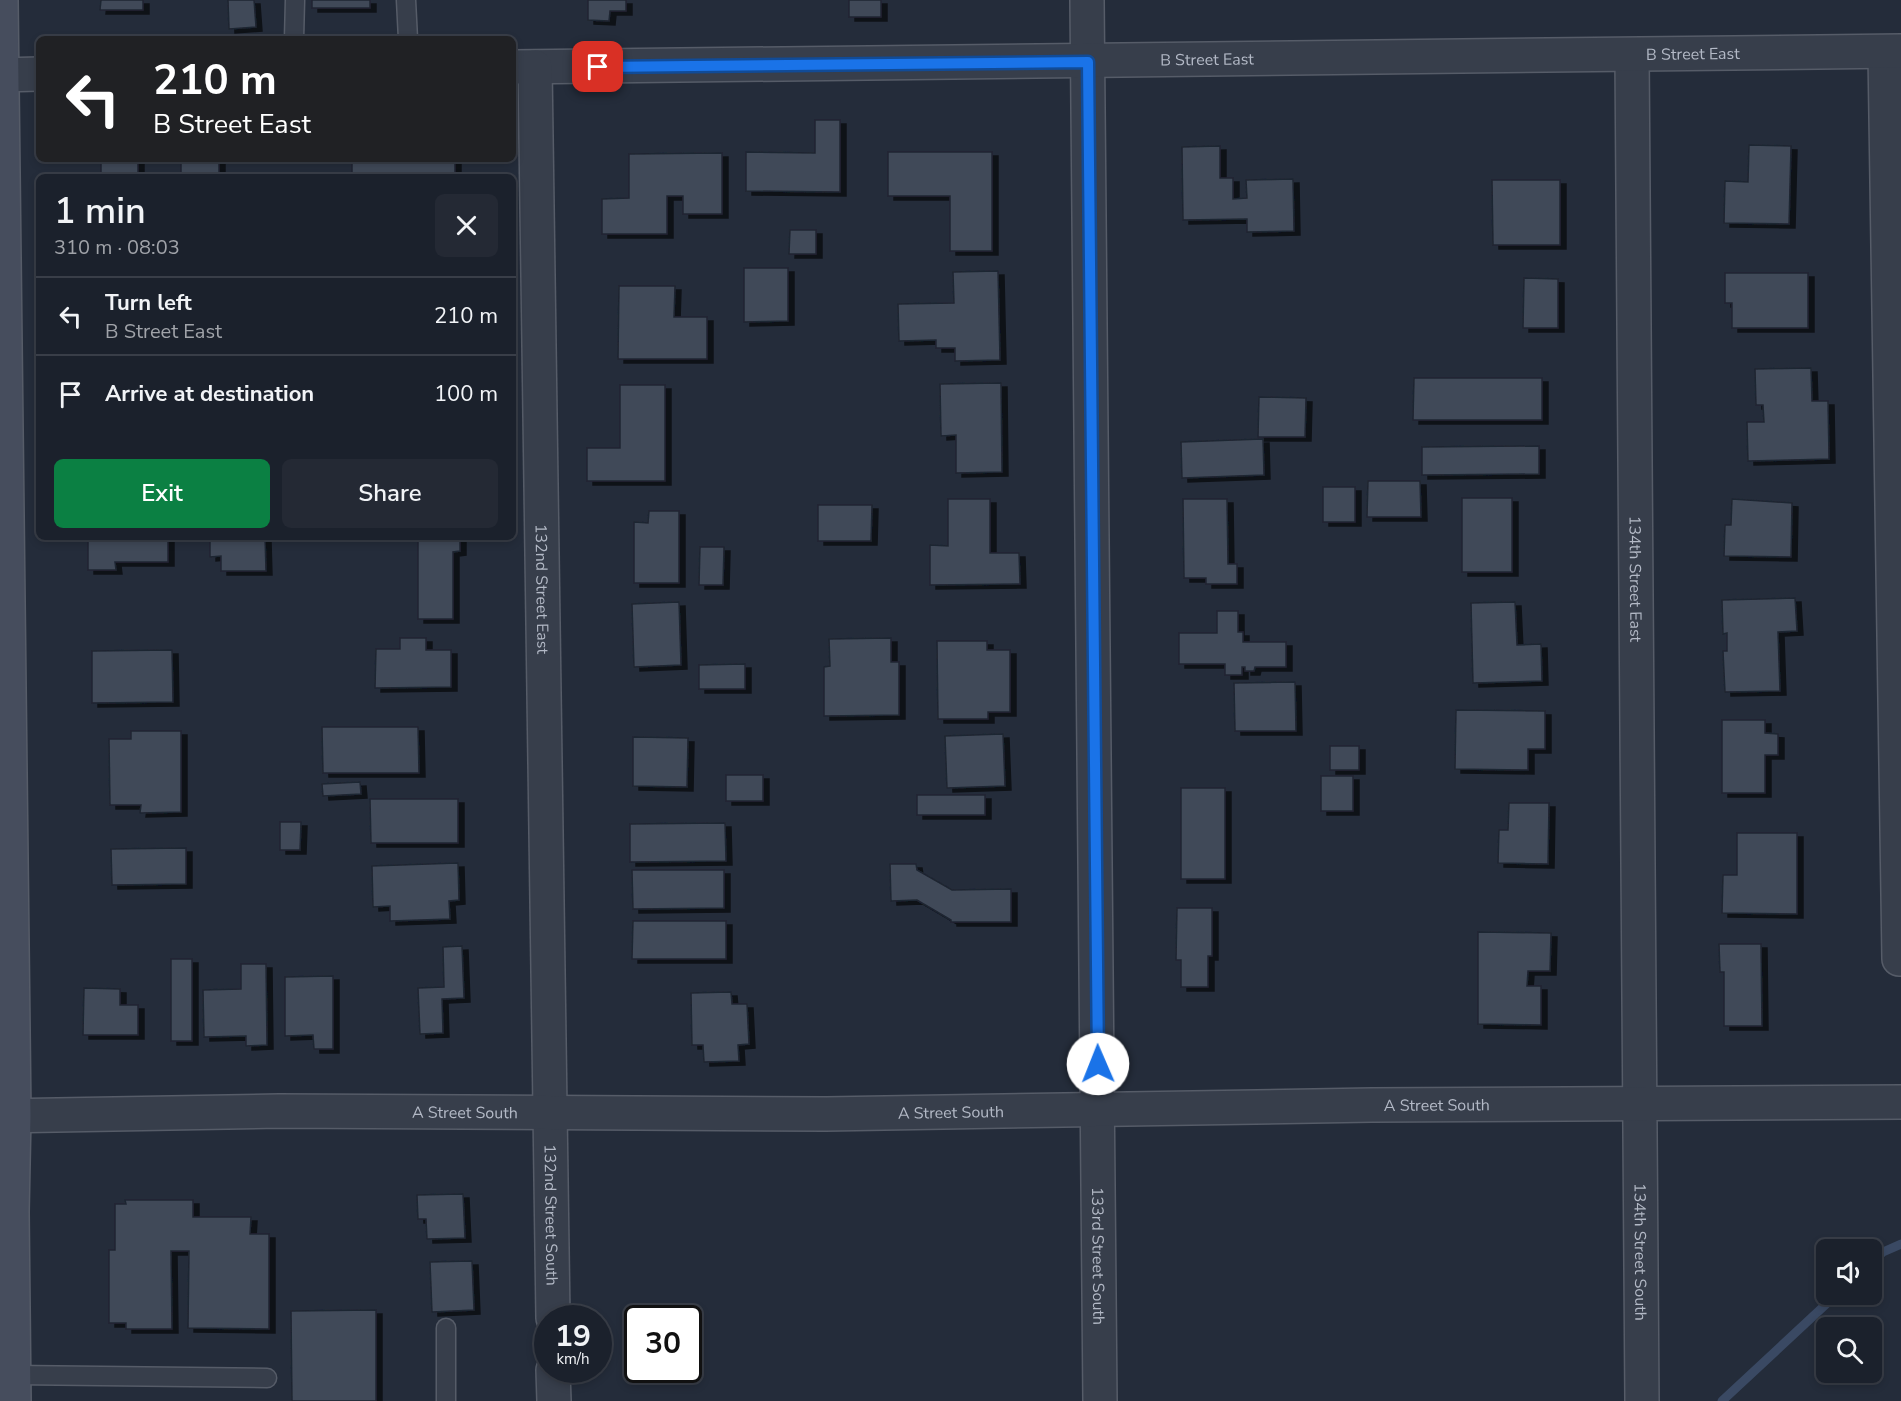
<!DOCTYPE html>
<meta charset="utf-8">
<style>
:root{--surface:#1b212c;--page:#242934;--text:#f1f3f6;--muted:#a0a3a9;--line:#393e48;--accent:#0b8043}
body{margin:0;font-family:"Nunito Sans",sans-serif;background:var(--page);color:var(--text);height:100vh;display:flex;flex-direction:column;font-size:22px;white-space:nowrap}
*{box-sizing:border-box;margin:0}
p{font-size:20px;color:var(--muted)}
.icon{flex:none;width:33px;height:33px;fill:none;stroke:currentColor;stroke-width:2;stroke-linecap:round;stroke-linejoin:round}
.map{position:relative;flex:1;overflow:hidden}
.panel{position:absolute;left:36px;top:174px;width:480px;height:366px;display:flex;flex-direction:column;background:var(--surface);border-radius:9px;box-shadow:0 3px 9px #0003,0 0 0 2px var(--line)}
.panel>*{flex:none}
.guide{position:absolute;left:36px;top:36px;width:480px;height:126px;border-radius:9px;box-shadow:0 3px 9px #0003,0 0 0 2px var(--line);background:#202124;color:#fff;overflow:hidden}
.buttons{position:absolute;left:1816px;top:1239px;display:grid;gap:12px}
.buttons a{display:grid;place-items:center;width:66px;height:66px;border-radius:9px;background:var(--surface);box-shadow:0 3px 9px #0003,0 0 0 2px var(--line);font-size:30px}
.speed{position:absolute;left:534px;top:1305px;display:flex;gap:12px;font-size:30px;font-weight:700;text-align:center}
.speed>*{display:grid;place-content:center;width:78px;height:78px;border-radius:50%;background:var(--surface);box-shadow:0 3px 9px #0003,0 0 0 2px var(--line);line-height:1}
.speed small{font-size:15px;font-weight:400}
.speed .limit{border:3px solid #111;border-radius:9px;background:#fff;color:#111}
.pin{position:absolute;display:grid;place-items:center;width:51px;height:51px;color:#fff;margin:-26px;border-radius:12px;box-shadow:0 3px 9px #0006}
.me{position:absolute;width:66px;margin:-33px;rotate:359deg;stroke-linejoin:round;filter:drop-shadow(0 0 4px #0008)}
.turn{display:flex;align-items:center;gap:21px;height:126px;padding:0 18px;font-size:27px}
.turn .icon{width:78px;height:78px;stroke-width:2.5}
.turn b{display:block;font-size:42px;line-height:51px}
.round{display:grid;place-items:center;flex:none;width:63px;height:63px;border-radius:9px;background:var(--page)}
.head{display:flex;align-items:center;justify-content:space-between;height:102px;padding:0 18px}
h1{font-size:36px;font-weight:600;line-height:45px}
.cta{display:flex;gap:12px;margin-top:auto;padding:12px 18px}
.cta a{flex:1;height:69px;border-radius:9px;background:var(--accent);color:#fff;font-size:24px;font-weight:600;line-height:69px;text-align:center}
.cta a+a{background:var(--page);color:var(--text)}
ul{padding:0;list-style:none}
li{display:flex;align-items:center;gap:18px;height:78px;padding:0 18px;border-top:2px solid var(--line)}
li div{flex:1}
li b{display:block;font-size:22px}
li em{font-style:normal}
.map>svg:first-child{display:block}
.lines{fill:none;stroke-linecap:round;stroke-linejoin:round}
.stream{stroke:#3a4963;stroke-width:9}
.building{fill:#404a59;stroke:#1f2531;stroke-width:1.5;filter:url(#shadow)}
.service-casing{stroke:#565c68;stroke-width:21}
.minor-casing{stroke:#565c68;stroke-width:36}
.secondary-casing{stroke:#565c68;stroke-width:36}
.service{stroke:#373e4b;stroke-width:18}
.minor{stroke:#373e4b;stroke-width:33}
.secondary{stroke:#464d5d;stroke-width:33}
.route-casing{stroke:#114b97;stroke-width:15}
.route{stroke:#1a73e8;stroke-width:10}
.labels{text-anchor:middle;stroke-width:6;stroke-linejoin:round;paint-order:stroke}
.street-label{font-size:16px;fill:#b3b9c6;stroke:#1d232f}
</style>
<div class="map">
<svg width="1901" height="1401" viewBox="0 0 1901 1401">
<defs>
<filter id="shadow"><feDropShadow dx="6" dy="4" stdDeviation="0" flood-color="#0009"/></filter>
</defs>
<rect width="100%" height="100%" fill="#242c3a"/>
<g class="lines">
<!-- stream -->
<g class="stream">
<path d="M1872,1262l11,-10 18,-8"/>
<path d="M1722,1401l115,-107"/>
</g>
</g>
<!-- building -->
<g class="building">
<path d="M101,0h42v10h-43z"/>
<path d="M228,0h26l2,27 -27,2z"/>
<rect x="312" y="0" width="58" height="8"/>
<path d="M588,0h38v11h-16l-1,10 -21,-1z"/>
<rect x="849" y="0" width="32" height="17"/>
<path d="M815,120h25v72l-94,-1v-39l69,1z"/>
<path d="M1749,145l42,1 -2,78 -65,-1 1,-42 23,1z"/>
<path d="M1220,146v32h13v21l14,-1 -1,-18 47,-1 1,52 -47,1v-13l-64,1 -1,-73z"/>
<path d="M888,152h104v99h-42v-55h-62z"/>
<path d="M722,153v61h-39v-18h-16v38h-65v-35l27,-1v-44z"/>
<rect x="101" y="159" width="37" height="18"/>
<rect x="181" y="159" width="38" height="18"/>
<rect x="352" y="159" width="103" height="18"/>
<path d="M1492,180h68v65h-67z"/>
<path d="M790,230h26v24h-27z"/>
<path d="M744,268h44v53l-44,1z"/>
<path d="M998,271l2,89 -45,1v-13h-19v-8l-37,1 -1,-37 56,-1 -1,-31z"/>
<path d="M1725,273h83v55h-76v-25h-7z"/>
<path d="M1524,278l34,1v49h-35z"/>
<path d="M619,286h56l-1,31h33v42h-89z"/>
<path d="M1811,368l1,33h16l1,58 -81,2 -1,-39h17l-1,-17h-7l-1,-36z"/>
<path d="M1414,378h128v42h-129z"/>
<path d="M1001,383l1,89 -46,1v-38l-15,1 -1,-52z"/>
<path d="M620,385h45v96h-78v-33h33z"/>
<path d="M1259,397l47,1 -1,39h-47z"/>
<path d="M1263,439l1,36 -82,3 -1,-36z"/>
<path d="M1539,446v28l-117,1v-28z"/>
<path d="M1368,481h52l1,36h-54z"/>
<rect x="1323" y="487" width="32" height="35"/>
<rect x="1462" y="498" width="50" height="74"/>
<path d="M948,499h42v54h29l1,31 -90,1v-40l18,1z"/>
<path d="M1183,499h44l1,65h9v20h-31v-6h-22z"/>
<path d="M1732,499l60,4 -1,54 -67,-1 1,-31h6z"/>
<path d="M818,505h54l-1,36h-53z"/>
<path d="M649,511h30v72h-45v-61l14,1z"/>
<path d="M88,537h80v25h-53l1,8h-28z"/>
<path d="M210,537h55l1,34h-45v-15l-11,1z"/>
<path d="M418,537h42v14l-7,1v67h-35z"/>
<path d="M700,547h24l-1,38h-24z"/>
<path d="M1795,598l2,33 -19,1 2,59 -55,1 -2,-41h4v-18l-4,1 -1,-34z"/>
<path d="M679,602l2,63 -47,2 -2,-63z"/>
<path d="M1515,602l2,43 24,-1 1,37 -69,2 -2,-80z"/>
<path d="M1217,611h21v21h5v10h43v25h-31l-1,4h-9v-4h-3v8h-17v-11h-46v-31h38z"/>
<path d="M400,638h26v12h25v37l-76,1 1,-39h24z"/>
<path d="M891,638v24h8v53l-75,1v-49l6,-1 -1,-27z"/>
<path d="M937,641h50v9h23v62h-22v7h-50z"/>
<path d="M172,650l1,52 -81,1v-52z"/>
<path d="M745,664v25h-46v-24z"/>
<path d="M1295,682l1,49h-61l-1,-48z"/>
<path d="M1456,710l89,1v38h-17v21l-73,-1z"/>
<path d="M1722,720h43v13l13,1v21h-13v38h-43z"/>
<path d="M322,727h96l1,46h-96z"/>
<path d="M131,731h50v81l-41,1 1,-8h-31l-1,-66h22z"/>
<path d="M1003,734l2,52 -58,2 -2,-52z"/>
<path d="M633,737l55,1 -1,49 -54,-1z"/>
<rect x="1330" y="746" width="29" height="24"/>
<rect x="726" y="775" width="37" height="26"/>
<rect x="1321" y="776" width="32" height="35"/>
<path d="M360,782l1,12 -38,2 -1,-12z"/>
<rect x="1181" y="788" width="44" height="91"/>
<rect x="917" y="795" width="68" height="20"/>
<path d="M370,799h88v44h-87z"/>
<path d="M1509,803h40l-1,61 -50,-1 1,-33h9z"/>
<path d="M280,822h21l-1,28h-20z"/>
<path d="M725,823l1,38 -96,1v-38z"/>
<path d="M1737,833h60v81l-75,-1 1,-38h14z"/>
<path d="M186,848v36l-74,1 -1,-36z"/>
<path d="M458,863l1,37 -10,1 1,18 -60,2v-15l-17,1 -1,-41z"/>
<path d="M890,864h26l1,6 35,20 59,-1v33h-60v-2l-34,-20 -26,1z"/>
<path d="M632,870h92v38l-91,1z"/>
<path d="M1177,908h35v48h-4v31h-27v-27h-5z"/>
<path d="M633,921h93v38h-94z"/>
<path d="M1478,932l73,1 -1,38h-22l-1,15h14v39l-63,-1z"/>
<path d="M1719,944h42l1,82h-38v-54h-4z"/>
<path d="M462,946l2,52 -22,1 1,34 -23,1 -2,-46 26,-1 -1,-40z"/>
<rect x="171" y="959" width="21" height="82"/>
<path d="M241,964h25l1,81 -21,1v-10l-42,1 -1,-47 38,-1z"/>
<path d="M333,976v73h-19l-1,-14 -28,1v-59z"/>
<path d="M84,988l36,1v16h18v30h-55z"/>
<path d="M731,992l1,12h15l2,40 -11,1 1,16 -35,1 -1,-17h-11l-1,-52z"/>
<path d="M463,1194l2,44 -38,1 -1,-20h-8l-1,-24z"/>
<path d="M125,1200h68v17h58l-1,17h19v95l-81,-1 1,-77h-18l1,78h-46v-6h-17v-73h6v-46h11z"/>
<path d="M472,1261l2,49 -42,2 -2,-50z"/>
<path d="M376,1310v91h-84l-1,-90z"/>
</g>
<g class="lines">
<defs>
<g id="service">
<path d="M406,0l2,39"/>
<path d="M294,39l1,-39"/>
<path d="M13,1375l254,3"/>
<path d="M446,1401v-73"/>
</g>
<g id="minor">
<path id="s1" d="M1087,0l13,1401"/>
<path d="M1885,52l14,907"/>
<path id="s2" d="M1632,55l10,1346"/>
<path id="s3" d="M513,67l1388,-16"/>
<path id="s4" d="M535,67l18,1251"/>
<path d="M0,75l39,-1"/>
<path id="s5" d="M0,1116l279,-5 547,3 546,-9 529,-3"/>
<path d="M553,1370l1,31"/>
</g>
<path id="secondary" d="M1,0l13,1116 -2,96 2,189"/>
</defs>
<!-- service casing -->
<use href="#service" class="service-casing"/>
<!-- minor casing -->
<use href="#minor" class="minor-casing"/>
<!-- secondary casing -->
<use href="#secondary" class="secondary-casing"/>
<!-- service -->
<use href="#service" class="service"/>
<!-- minor -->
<use href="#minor" class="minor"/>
<!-- secondary -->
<use href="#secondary" class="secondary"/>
</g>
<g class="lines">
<defs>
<path id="route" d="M598,67l490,-5 10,1002"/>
</defs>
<!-- route casing -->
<use href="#route" class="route-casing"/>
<!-- route -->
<use href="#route" class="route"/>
</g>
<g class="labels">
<!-- street labels -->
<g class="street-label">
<text dy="6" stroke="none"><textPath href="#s3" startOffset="1180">B Street East</textPath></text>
<text dy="6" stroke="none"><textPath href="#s3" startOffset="694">B Street East</textPath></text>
<text dy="6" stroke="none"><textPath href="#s2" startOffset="524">134th Street East</textPath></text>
<text dy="6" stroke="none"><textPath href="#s4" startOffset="522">132nd Street East</textPath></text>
<text dy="6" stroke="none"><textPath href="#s5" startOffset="1437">A Street South</textPath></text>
<text dy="6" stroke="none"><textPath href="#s5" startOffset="465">A Street South</textPath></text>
<text dy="6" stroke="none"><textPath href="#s5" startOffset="951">A Street South</textPath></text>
<text dy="6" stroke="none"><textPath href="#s4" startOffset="1148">132nd Street South</textPath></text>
<text dy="6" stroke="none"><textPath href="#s2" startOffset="1197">134th Street South</textPath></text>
<text dy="6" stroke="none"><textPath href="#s1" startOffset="1256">133rd Street South</textPath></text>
</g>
</g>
</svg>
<div class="buttons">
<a><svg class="icon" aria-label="sound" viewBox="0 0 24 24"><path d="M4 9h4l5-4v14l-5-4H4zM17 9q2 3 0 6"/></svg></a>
<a><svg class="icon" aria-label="search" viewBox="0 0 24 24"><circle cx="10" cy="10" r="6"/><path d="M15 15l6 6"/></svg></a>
</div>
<div class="speed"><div>19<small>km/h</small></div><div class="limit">30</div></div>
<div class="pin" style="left:598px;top:67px;background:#d93025"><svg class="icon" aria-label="arrive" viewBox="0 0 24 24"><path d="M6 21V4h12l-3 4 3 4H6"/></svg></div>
<svg class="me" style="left:1098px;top:1064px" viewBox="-20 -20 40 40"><circle r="19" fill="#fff"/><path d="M0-13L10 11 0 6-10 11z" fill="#1a73e8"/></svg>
<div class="guide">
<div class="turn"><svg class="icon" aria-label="left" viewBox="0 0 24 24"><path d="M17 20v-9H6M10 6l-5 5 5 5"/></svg><div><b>210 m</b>B Street East</div></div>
</div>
<section class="panel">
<div class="head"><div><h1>1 min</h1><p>310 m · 08:03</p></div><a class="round"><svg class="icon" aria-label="close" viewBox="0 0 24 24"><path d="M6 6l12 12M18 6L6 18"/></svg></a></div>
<ul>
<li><svg class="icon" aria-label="left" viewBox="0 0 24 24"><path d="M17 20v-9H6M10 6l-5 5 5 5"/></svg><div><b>Turn left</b><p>B Street East</p></div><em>210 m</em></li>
<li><svg class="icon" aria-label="arrive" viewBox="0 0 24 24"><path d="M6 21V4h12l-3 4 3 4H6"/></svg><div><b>Arrive at destination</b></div><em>100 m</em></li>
</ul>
<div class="cta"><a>Exit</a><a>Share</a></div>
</section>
</div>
